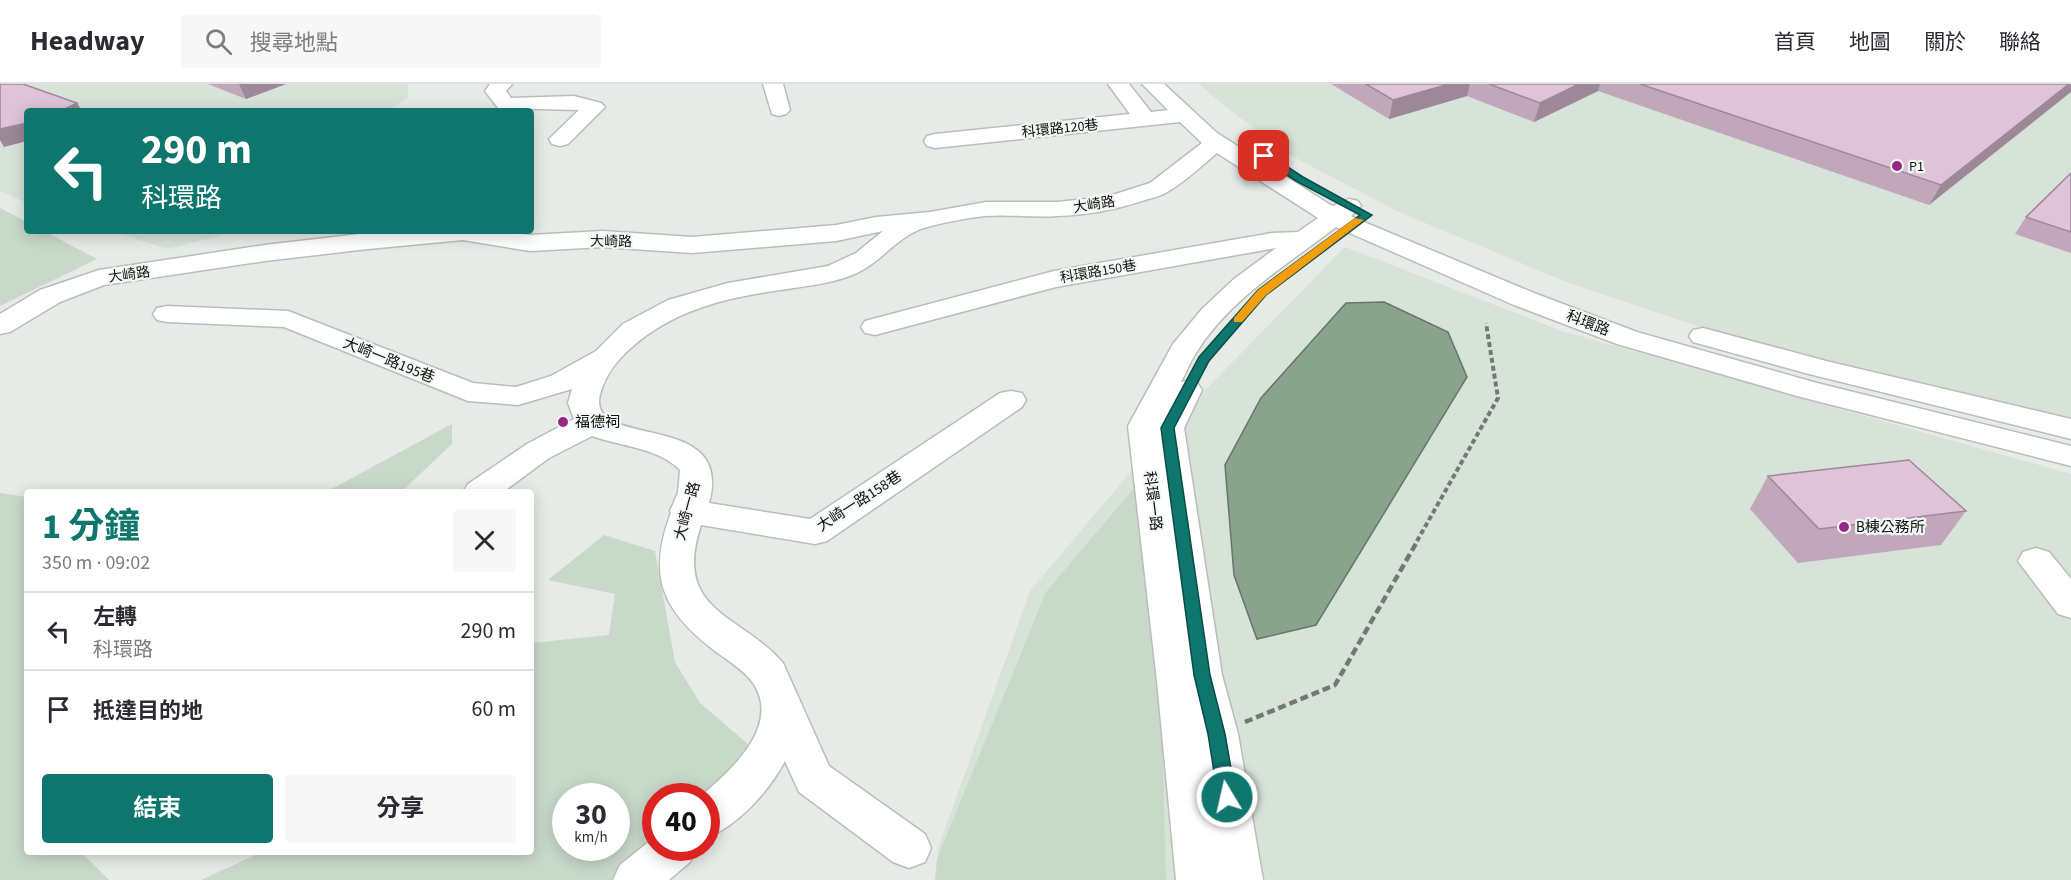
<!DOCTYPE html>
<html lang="zh-TW">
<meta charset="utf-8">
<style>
:root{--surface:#fff;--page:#f7f7f7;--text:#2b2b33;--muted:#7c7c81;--line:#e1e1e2;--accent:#0f766e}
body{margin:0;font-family:"Source Sans 3","Noto Sans TC",sans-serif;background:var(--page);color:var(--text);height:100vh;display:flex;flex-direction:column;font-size:22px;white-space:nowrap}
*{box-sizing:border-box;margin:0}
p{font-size:20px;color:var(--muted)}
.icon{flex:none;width:33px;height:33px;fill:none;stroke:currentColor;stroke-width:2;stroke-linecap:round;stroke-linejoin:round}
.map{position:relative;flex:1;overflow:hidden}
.panel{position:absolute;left:24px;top:405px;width:510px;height:366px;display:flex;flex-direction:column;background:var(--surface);border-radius:6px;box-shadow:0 3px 15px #0003}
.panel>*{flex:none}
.guide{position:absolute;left:24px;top:24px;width:510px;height:126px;border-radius:6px;box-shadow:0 3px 15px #0003;background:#0f766e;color:#fff;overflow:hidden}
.speed{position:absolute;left:552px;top:699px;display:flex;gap:12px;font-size:30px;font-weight:700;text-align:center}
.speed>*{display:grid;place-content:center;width:78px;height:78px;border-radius:50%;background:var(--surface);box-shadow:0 3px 15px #0003;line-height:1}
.speed small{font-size:15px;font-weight:400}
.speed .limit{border:9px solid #d22;background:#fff;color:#111}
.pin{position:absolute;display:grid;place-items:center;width:51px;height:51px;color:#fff;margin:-26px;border-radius:12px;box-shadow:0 3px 9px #0006}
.me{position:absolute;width:66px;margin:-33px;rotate:351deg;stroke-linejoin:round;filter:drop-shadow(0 0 4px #0008)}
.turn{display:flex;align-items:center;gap:21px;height:126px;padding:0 18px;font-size:27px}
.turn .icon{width:78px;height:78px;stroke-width:2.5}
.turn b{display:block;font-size:42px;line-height:51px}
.round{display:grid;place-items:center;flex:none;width:63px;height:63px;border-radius:6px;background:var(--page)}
.summary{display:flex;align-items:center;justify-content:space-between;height:102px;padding:0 18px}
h1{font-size:36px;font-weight:700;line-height:45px;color:var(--accent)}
.cta{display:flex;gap:12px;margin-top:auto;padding:12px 18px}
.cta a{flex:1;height:69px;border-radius:6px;background:var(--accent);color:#fff;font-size:24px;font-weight:700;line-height:69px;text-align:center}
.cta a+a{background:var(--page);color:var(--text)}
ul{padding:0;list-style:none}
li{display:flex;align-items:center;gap:18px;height:78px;padding:0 18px;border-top:2px solid var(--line)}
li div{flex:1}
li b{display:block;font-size:22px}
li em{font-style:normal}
header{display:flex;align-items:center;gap:36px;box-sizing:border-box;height:84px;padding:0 30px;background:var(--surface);border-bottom:2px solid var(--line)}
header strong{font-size:28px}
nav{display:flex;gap:33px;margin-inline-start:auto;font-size:21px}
.search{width:420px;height:54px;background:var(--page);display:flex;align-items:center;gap:15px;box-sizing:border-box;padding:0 21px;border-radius:6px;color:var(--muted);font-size:22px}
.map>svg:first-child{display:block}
.built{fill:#d7e2d8}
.green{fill:#c8d9ca;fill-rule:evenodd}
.water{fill:#8aa38d;stroke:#657767;stroke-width:1.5}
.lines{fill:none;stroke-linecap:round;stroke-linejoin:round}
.minor-casing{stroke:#babeba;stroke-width:3}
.path-far1{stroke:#747875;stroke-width:4;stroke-dasharray:5 3;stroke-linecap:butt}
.path{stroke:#747875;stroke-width:4.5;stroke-dasharray:8 4;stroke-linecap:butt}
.minor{fill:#fff;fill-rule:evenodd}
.wall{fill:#c0a8ba}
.shaded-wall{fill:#9c8897}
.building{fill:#dfc3d8;stroke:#9c8897;stroke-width:1.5}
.route{fill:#0f766e;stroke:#0a4d48;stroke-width:1.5}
.slow{fill:#f59e0b}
.poi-dot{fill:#972787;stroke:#f4f8f4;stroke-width:2}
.labels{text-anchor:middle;stroke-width:4.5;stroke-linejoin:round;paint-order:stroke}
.far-street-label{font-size:14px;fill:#0f110f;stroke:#f4f8f4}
.far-poi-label{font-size:14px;fill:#0f110f;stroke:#f4f8f4;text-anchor:start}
.street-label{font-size:15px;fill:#0f110f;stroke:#f4f8f4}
.poi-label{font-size:15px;fill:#0f110f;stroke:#f4f8f4;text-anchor:start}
</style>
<header>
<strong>Headway</strong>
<div class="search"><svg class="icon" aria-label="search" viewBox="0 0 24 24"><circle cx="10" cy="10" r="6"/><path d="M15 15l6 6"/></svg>搜尋地點</div>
<nav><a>首頁</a><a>地圖</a><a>關於</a><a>聯絡</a></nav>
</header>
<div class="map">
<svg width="2071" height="796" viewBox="0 0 2071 796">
<rect width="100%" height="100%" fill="#e6ebe7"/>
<!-- built -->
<g class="built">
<path d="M0,0h408v14l-22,13h-359v92l-27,-12z"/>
<path d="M1199,0h872v335l-134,-30 -207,-52 -161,-54 -170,-71 -111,-58 -66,-50z"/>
<path d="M113,147h126l-72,18z"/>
<path d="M1345,163l217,84 509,143v406h-1136l4,-34 91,-255 138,-163z"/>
</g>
<!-- green -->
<g class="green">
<path d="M0,124l27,14v9h17l53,28 -97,47z"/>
<path d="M452,340v20l-51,48h-75z"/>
<path d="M1146,390l15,208 5,198h-231l2,-21 109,-267z"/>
<path d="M0,409l27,4v355h54l28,28h-109z"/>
<path d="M604,451l51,16 20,111 25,41 49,42 -42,55 -1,-4h-50v52h3l-47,32h-411l61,-28h269v-209l78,-8 6,-41 -67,-14zM566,712h50v52h-50z"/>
</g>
<!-- water -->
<path class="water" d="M1384,218l64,30 19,45 -151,248 -59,14 -23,-64 -9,-110 36,-67 85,-95z"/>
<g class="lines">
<defs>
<g id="minor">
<path d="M490,0h22l-6,7 5,7 63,-2 27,7 4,4 -37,37 -8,2 -8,-2 -3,-5 30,-29 -81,-2 -13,-17z"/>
<path d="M763,0h20l7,26 -4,4 -7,2 -7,-2z"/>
<path d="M1108,0h21l22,28 17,-2 -26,-26h22l53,49 112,71 4,2 16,-7 9,2 3,5 -10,10 8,4 175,73 103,39 180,51 254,63v20l-274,-70 -180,-52 -103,-39 -178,-78c-48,37 -108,73 -140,126 -6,9 -10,20 -15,29l6,-1 11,3 4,6 -18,38 38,247 16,59 25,146h-87l-19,-199 -29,-255 45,-82 29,-35 32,-30 42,-31 -220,39 -181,48 -10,-2 -4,-6 4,-6 189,-50 218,-38 26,-1 20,-14 -101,-65c-16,13 -32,29 -50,39 -7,5 -17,6 -25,9 -28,9 -55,14 -84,15 -24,2 -49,-2 -73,0 -19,2 -39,6 -58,11 -29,7 -47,38 -75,48 -22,9 -47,11 -71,15 -53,7 -108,20 -149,57 -13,11 -26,27 -31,44 -21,63 135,14 108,112l101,16 190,-126 11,-2 11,2 4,7 -4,7 -195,134 -12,3 -114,-19c-29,88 39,88 82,138l46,103 96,68 6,14 -6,14 -16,6 -16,-6 -94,-70 -14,-31c-16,30 -47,65 -79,77v-42h-5c29,-25 81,-70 52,-113 -9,-13 -26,-23 -38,-32 -53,-40 -68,-75 -44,-138l-1,-2 8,-18 2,-23c-21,-22 -60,-24 -88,-34l-43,22 -46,34h-40l5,-8 59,-40 47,-25 -6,-16 4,-14 -54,16 -50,-4 -184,-74 -117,-5 -10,-2 -4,-6 4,-6 10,-2 121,5 185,72 43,4 35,-11 45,-25 27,-27 45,-24 60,-17 100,-17 28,-13 27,-22 -47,10 -144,12 -89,-6 -73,4 -67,-11 -95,9 -103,12 -161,24 -44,17 -50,30 -10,2v-20l40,-24 59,-20 166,-25 103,-12 26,-2h109l27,4 73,-4 89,6 144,-12 40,-8 54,-5 56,-10h71l49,-5 44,-14 52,-40 -22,-21 -245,26 -8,-2 -3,-5 3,-5 8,-2 195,-20z"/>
<path d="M1703,244l123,33 245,58v20l-262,-65 -116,-32 -4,-6 4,-6z"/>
<path d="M2036,464l13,4 22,27v39l-13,-4 -40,-53 5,-9z"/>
<path d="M656,752v12h40l-6,14 -21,18h-56l7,-15z"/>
</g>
</defs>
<!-- minor casing -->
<use href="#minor" class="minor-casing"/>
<!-- path-far1 -->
<path class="path-far1" d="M1417,457l81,-143 -12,-75"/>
<!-- path -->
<path class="path" d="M1245,638l90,-37 83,-145"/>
<!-- minor -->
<use href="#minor" class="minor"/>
</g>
<!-- wall -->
<g class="wall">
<path d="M208,0h78l-40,15z"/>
<path d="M1331,0h740l-142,121 -331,-114 -64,31 -67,-26 -78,23z"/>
<path d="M2071,89v80l-56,-19 11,-17z"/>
<path d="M1768,392l198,35 -25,34 -143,18 -48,-54z"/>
</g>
<!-- shaded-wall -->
<g class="shaded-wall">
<path d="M239,0h47l-40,15z"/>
<path d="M1449,0h21l-3,12 -78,23 4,-19z"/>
<path d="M1579,0h21l-2,7 -64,31 6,-19z"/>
<path d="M2069,0h2v8l-142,113 12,-20z"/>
<path d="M77,19l5,8h-21z"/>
<path d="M27,39v18l-23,6 -4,-7v-11z"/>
</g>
<!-- building -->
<g class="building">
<path d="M0,0h23l54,19 -16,8h-34v12l-27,6z"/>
<path d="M1366,0h83l-56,16z"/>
<path d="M1489,0h90l-39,19z"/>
<path d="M1640,0h429l-128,101z"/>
<path d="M2071,89v59l-45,-15z"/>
<path d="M1909,376l57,51 -147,18 -51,-53z"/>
</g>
<!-- route -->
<path class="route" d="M1261,70h7l35,23 69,38 -106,80 -57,66 -35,67 36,247 15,59 11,63 -3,5 -6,2 -7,-2 -2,-5 -10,-63 -14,-59 -33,-247 38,-71 59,-67 102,-75 -64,-34 -35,-23z"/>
<!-- slow -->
<path class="slow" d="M1355,134l9,2 -98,75 -24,27h-8v-4l24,-28z"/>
<!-- markers -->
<g class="poi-dot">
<circle cx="1897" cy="82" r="6"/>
<circle cx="563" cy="338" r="6"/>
<circle cx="1844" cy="443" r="6"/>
</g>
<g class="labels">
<!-- far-street labels -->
<g class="far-street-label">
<text transform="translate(1060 44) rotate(-6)" y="5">科環路120巷</text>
<text transform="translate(1094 120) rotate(-9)" y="5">大崎路</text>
<text transform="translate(611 157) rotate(1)" y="5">大崎路</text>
<text transform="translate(1098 187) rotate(-10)" y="5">科環路150巷</text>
<text transform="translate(129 190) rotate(-8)" y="5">大崎路</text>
</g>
<!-- far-poi labels -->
<g class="far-poi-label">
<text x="1909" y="87">P1</text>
</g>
<!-- street labels -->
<g class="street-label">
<text transform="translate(1588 239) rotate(21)" y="5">科環路</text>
<text transform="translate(389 276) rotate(22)" y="5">大崎一路195巷</text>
<text transform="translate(859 417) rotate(-33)" y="5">大崎一路158巷</text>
<text transform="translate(1153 417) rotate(83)" y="5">科環一路</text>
<text transform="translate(687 427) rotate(-75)" y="5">大崎一路</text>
</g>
<!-- poi labels -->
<g class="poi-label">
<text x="575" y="343">福德祠</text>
<text x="1856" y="448">B棟公務所</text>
</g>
</g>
</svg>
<div class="speed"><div>30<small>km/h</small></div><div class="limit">40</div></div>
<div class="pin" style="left:1264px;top:72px;background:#d93025"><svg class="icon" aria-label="arrive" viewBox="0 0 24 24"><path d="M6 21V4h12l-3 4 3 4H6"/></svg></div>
<svg class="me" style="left:1227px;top:713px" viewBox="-20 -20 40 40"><circle r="17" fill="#0f766e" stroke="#fff" stroke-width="3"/><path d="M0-11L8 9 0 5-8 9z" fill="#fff"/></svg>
<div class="guide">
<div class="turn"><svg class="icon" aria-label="left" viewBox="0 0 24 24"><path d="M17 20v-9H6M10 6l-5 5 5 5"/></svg><div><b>290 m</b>科環路</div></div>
</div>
<section class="panel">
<div class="summary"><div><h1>1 分鐘</h1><p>350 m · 09:02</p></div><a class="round"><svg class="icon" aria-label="close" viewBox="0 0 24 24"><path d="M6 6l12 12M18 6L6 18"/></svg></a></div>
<ul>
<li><svg class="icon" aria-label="left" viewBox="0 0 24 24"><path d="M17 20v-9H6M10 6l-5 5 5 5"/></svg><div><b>左轉</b><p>科環路</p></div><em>290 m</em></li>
<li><svg class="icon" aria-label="arrive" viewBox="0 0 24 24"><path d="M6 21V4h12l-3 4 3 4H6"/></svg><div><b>抵達目的地</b></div><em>60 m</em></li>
</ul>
<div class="cta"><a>結束</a><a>分享</a></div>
</section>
</div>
